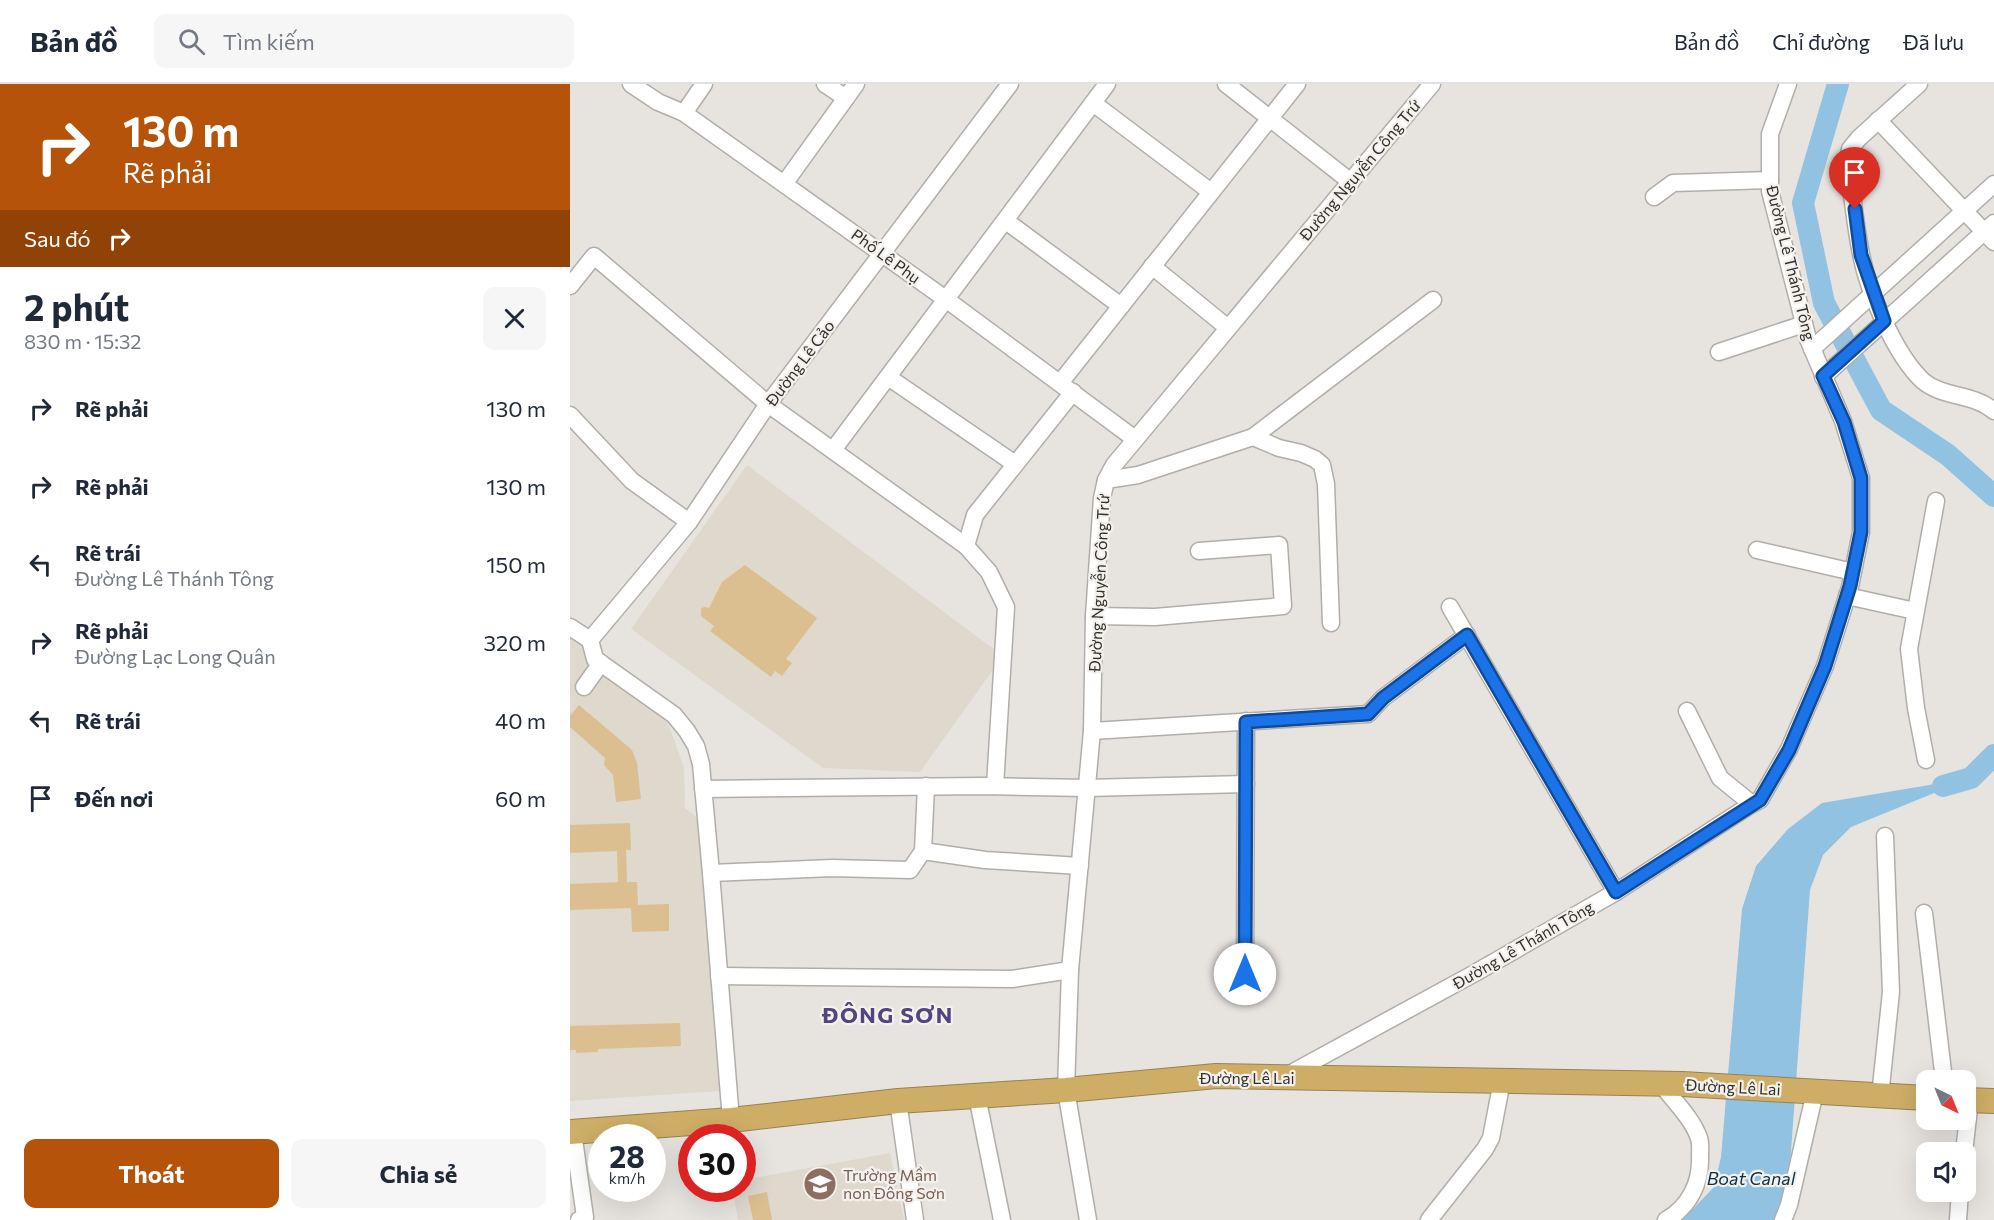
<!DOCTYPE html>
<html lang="vi">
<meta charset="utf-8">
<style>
:root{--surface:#fff;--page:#f6f6f7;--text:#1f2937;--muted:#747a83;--line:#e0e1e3;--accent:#b45309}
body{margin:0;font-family:Commissioner,sans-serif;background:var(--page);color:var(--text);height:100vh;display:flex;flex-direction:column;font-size:22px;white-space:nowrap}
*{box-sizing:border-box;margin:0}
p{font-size:20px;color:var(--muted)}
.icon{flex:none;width:33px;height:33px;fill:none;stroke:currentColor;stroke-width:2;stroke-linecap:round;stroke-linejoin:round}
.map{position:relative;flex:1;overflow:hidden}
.side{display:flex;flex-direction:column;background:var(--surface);width:570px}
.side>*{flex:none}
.hud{background:#b45309;color:#fff;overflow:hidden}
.needle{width:39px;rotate:137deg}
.fabs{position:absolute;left:1346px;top:986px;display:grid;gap:12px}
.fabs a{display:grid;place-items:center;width:60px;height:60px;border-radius:12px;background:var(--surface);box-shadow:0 6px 24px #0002;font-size:30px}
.speed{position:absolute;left:18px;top:1040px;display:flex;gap:12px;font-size:30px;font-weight:700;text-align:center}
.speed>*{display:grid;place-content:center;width:78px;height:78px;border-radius:50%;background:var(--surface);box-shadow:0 6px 24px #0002;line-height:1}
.speed small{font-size:15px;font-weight:400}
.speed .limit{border:9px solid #d22;background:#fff;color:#111}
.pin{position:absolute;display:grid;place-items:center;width:51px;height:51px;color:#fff;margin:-62px -26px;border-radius:50% 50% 50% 0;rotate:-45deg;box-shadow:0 0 6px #0007}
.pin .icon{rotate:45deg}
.me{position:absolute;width:66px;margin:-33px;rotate:0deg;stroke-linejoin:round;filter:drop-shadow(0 0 4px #0008)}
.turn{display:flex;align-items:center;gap:21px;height:126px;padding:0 24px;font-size:27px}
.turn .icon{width:78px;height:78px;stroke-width:2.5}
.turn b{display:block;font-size:42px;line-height:51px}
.then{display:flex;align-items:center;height:57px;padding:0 24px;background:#0003;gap:12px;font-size:22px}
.round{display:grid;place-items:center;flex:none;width:63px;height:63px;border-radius:12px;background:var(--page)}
.headline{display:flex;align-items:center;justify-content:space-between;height:102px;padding:0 24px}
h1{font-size:36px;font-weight:700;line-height:45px}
.button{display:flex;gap:12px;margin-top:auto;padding:12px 24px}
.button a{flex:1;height:69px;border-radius:12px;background:var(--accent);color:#fff;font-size:24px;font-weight:700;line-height:69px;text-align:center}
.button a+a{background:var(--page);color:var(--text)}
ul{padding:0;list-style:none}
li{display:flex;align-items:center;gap:18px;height:78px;padding:0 24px}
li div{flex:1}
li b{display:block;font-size:22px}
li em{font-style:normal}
header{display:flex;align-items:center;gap:36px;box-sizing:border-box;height:84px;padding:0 30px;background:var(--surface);border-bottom:2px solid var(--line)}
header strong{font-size:28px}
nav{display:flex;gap:33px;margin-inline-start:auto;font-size:21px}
.search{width:420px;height:54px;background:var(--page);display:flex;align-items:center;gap:15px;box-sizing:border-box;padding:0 21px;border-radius:12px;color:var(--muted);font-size:22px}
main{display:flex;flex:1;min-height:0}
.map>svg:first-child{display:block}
.built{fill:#ded8cd}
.water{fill:#91c2e2}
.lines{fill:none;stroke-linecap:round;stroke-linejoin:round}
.river{stroke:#91c2e2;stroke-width:22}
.building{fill:#dbbf91}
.minor-casing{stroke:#b1aeaa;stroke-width:19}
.highway-casing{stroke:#978253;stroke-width:26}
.minor{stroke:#fff;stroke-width:16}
.highway{stroke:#ceae67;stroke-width:24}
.route-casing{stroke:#114b97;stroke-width:15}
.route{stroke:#1a73e8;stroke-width:10}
.labels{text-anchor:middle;stroke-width:4.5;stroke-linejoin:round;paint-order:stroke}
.street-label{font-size:16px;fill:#31302e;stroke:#f4f1ed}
.education-label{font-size:16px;fill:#785e54;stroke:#f4f1ed;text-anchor:start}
.water-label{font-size:18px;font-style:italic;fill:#083248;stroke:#f4f1ed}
.district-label{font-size:22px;font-weight:bold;letter-spacing:1.5px;fill:#524481;stroke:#f4f1ed}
</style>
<header>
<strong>Bản đồ</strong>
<div class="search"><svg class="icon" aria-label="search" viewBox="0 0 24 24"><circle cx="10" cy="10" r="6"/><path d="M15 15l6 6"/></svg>Tìm kiếm</div>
<nav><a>Bản đồ</a><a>Chỉ đường</a><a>Đã lưu</a></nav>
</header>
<main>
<section class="side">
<div class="hud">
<div class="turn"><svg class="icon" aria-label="right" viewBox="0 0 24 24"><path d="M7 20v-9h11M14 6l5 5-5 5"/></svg><div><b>130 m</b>Rẽ phải</div></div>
<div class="then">Sau đó<svg class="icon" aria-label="right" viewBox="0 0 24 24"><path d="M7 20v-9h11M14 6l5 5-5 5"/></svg></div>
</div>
<div class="headline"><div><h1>2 phút</h1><p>830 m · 15:32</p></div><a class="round"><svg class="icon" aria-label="close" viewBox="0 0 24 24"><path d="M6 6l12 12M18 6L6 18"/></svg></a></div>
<ul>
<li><svg class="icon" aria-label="right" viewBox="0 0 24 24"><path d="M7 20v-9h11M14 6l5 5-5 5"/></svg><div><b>Rẽ phải</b></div><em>130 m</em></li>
<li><svg class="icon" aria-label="right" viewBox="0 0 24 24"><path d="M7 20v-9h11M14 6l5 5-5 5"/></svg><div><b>Rẽ phải</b></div><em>130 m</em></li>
<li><svg class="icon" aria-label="left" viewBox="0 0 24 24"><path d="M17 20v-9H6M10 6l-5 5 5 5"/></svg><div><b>Rẽ trái</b><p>Đường Lê Thánh Tông</p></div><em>150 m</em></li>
<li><svg class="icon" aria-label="right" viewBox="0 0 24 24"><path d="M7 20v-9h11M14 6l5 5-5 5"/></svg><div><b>Rẽ phải</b><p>Đường Lạc Long Quân</p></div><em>320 m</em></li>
<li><svg class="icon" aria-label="left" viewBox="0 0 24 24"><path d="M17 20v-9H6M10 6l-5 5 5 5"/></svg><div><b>Rẽ trái</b></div><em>40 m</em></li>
<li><svg class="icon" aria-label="arrive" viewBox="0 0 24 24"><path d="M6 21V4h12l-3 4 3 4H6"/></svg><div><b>Đến nơi</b></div><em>60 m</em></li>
</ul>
<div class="button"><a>Thoát</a><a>Chia sẻ</a></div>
</section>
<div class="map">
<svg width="1424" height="1136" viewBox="0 0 1424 1136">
<rect width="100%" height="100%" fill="#e7e4e0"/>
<!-- built -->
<g class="built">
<path d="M177,381l256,191 -83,116 -97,-4 -192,-139z"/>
<path d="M0,548l96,85 18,51 1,40 15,12 20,271 -150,10z"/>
<path d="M320,1069l14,67h-166l-6,-32h10l1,-8z"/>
</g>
<!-- water -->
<path class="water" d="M1401,694l-120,49 -28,28 -13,35 -20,275 -10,48 -4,7h-101l17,-10 22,-23 7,-30 21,-248 14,-43 32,-37 34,-26z"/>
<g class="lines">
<!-- river -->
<g class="river">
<path d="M1268,0l-35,119 21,100 57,107 67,45 46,41"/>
<path d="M1373,702l28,-8 23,-23"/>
</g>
</g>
<!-- building -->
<g class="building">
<path d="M175,481l72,53 -31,41 6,4 -10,13 -7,-5 -4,6 -61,-46 4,-5 -13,-10v-7l3,-2 5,1 13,-26z"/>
<path d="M9,621l53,45 5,13 4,36 -25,3 -3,-27 -9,-10 1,-7 -35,-31v-11z"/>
<path d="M60,739l1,27h-5l1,32h10l1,23 31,-1v27l-37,1 -1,-24 -61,2v-26l48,-2 -1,-31 -47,2v-28z"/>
<path d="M110,939l1,23 -83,3v3l-22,1v-3h-6v-24z"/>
<path d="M197,1108l5,28h-19l-5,-24z"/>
</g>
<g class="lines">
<defs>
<g id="minor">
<path d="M61,0l27,18 26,11 263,187 188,139"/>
<path d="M255,0l21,14"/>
<path d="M656,0l125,98"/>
<path d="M1349,0l-60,54 -9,11 -2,14c4,30 7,61 13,91 7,37 34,101 62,127 20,17 50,12 71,30"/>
<path d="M523,19l118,89"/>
<path d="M114,29l20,-29"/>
<path d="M1308,36l116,122"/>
<path d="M214,100l72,-100"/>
<path d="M1084,113l19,-14 97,-3"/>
<path d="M436,137l115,85"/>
<path d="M582,182l76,62"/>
<path d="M0,202l24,-30 174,148 198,142"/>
<path d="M1242,265l182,-165"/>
<path d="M1149,268l85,-28"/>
<path d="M318,293l127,87"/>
<path d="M1253,293l171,-154"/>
<path d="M490,299l237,-299"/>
<path d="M0,331l62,66 57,41"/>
<path d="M683,353l26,11 22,5 14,6 7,6 4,19 5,139"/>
<path d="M263,366l274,-366"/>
<path d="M536,396l32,-5 115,-38 180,-137"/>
<path d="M1187,466l96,22"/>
<path d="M1277,512l68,15"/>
<path d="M880,523l166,285"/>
<path d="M524,532l61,1 128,-11 -4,-61 -80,6"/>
<path d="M0,543l20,13 5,19 79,56 13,16 9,15 5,18 10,109 20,247"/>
<path d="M20,556l99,-118 79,-118 242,-320"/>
<path d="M14,603l17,-24"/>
<path d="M1117,627l33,67 32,26"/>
<path d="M522,647l276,-17 15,-16 84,-63"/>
<path d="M1356,676l-10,-52 -7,-59 27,-148"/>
<path d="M425,702l11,-179 -17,-35 -23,-26 9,-31 98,-123"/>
<path d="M133,705l280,-3 104,2 159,-4"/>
<path d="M353,767l62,9 95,6"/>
<path d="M141,789l121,-5 78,2 13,-19 3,-65"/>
<path d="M1354,829l20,167"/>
<path d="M675,890l1,-253"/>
<path d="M149,892l293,3 58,-9"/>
<path d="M716,992l189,-103 141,-81 136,-88 8,-4 29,-51 36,-83 25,-79 11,-55v-54l-18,-57 -35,-82 -38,-148v-57l18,-50"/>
<path d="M1091,1000c13,17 31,34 38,54 2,6 1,13 1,19 1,26 -11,50 -34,63"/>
<path d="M407,1012l25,124"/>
<path d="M1310,1012l11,-104 -6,-156"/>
<path d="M328,1017l17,119"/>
<path d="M3,1048l12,85 -6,3"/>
<path d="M1394,1068l6,-52"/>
<path d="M518,1136l-22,-130 4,-120 22,-239 2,-115 8,-118 4,-18 8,-15 318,-381"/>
<path d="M859,1136l56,-71 6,-11 11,-57"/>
<path d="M1213,1136l6,-15 26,-113"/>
<path d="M1388,1136l2,-29"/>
</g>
<g id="highway">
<path d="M1395,1016l29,1"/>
<path d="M0,1048l161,-12 167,-19 168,-11 150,-14 466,8 244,14"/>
</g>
</defs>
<!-- minor casing -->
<use href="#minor" class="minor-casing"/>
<!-- highway casing -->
<use href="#highway" class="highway-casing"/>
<!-- minor -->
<use href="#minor" class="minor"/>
<!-- highway -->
<use href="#highway" class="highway"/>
</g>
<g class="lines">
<defs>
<path id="route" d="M675,890l1,-252 122,-8 15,-16 84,-63 149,257 144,-92 29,-50 36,-84 25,-80 11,-54v-54l-17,-56 -21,-46 61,-55 -23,-66 -6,-46"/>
</defs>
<!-- route casing -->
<use href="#route" class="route-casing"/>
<!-- route -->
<use href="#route" class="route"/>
</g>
<!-- icons -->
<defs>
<symbol id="school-disc" viewBox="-11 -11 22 22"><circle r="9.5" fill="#8d6e63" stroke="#f4f1ed"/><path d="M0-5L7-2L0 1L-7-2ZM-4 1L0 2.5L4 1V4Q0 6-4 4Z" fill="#fff"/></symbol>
</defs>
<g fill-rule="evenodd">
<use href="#school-disc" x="231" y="1081" width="38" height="38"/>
</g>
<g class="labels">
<!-- street labels -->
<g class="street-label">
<text transform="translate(790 86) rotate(-50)" y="6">Đường Nguyễn Công Trứ</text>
<text transform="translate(316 172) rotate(36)" y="6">Phố Lê Phụ</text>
<text transform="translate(1221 179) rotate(76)" y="6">Đường Lê Thánh Tông</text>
<text transform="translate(230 279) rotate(-53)" y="6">Đường Lê Cảo</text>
<text transform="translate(529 499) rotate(-87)" y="6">Đường Nguyễn Công Trứ</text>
<text transform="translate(953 861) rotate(-30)" y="6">Đường Lê Thánh Tông</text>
<text x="677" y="1000">Đường Lê Lai</text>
<text transform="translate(1163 1003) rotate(3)" y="6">Đường Lê Lai</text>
</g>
<!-- education labels -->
<g class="education-label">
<text x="273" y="1097">Trường Mầm<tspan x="273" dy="18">non Đông Sơn</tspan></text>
</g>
<!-- water labels -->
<g class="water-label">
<text x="1181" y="1101">Boat Canal</text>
</g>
<!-- district labels -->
<g class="district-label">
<text x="318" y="939">ĐÔNG SƠN</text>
</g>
</g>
</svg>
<div class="fabs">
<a><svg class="needle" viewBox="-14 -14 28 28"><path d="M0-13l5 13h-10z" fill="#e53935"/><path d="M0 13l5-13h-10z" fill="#747a83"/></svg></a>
<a><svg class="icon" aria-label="sound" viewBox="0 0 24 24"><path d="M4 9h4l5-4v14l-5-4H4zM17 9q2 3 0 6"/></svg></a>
</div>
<div class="speed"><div>28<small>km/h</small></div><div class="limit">30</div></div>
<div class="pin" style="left:1285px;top:125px;background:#d93025"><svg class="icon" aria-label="arrive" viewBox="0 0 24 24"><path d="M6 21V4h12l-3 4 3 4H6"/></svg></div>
<svg class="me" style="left:675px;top:890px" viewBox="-20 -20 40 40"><circle r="19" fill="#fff"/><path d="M0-13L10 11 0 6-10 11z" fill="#1a73e8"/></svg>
</div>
</main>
